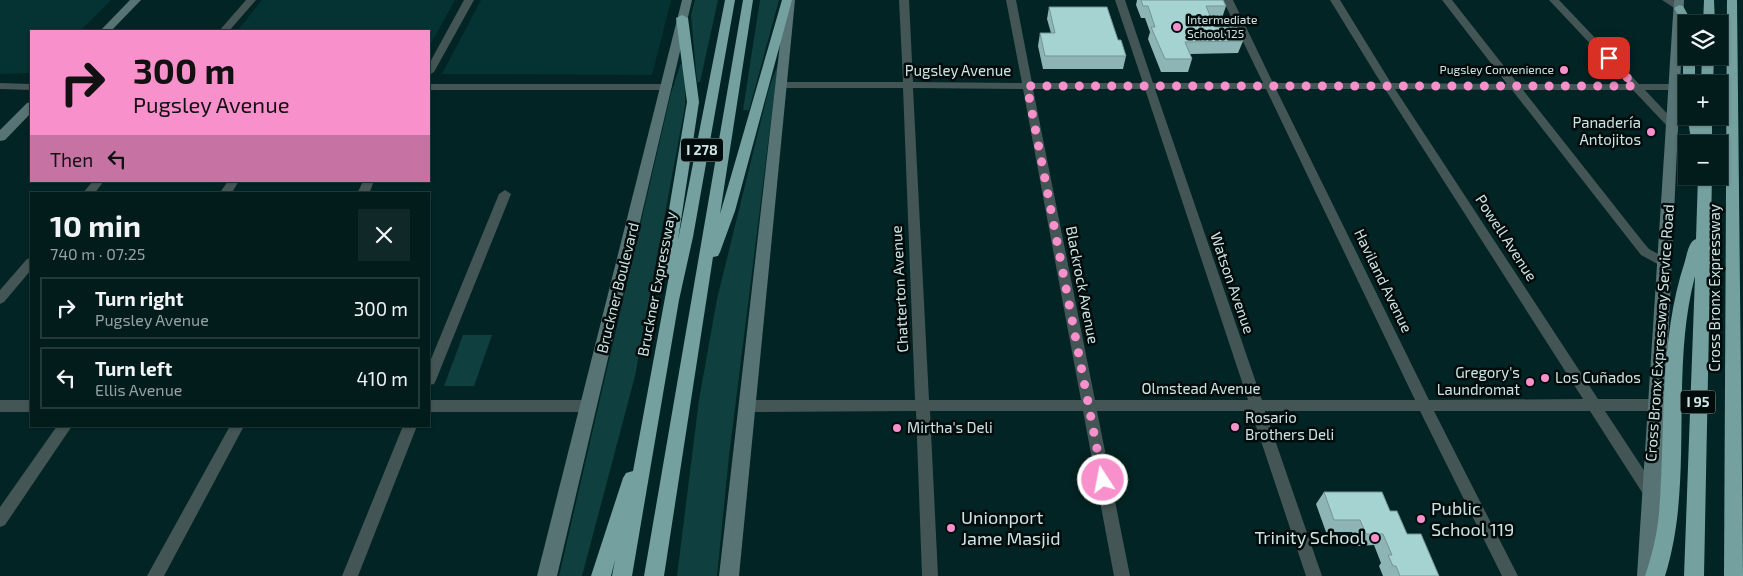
<!DOCTYPE html>
<meta charset="utf-8">
<style>
:root{--surface:#021b1b;--page:#102828;--text:#f1f3f6;--muted:#96a1a3;--line:#23393a}
body{margin:0;font-family:"Exo 2",sans-serif;background:var(--page);color:var(--text);height:100vh;display:flex;flex-direction:column;font-size:19px;white-space:nowrap}
*{box-sizing:border-box;margin:0}
p{font-size:16px;color:var(--muted)}
.icon{flex:none;width:28px;height:28px;fill:none;stroke:currentColor;stroke-width:2;stroke-linecap:round;stroke-linejoin:round}
.map{position:relative;flex:1;overflow:hidden}
.sheet{position:absolute;left:30px;top:192px;width:400px;height:235px;display:flex;flex-direction:column;background:var(--surface);border-radius:0px;box-shadow:0 1px 4px #0004,0 0 0 1px var(--line)}
.sheet>*{flex:none}
.hud{position:absolute;left:30px;top:30px;width:400px;height:152px;border-radius:0px;box-shadow:0 1px 4px #0004,0 0 0 1px var(--line);background:#f890cc;color:#111;overflow:hidden}
.buttons{position:absolute;left:1678px;top:15px;display:grid;gap:10px}
.buttons a{display:grid;place-items:center;width:50px;height:50px;border-radius:0px;background:var(--surface);box-shadow:0 1px 4px #0004,0 0 0 1px var(--line);font-size:25px}
.pin{position:absolute;display:grid;place-items:center;width:42px;height:42px;color:#fff;margin:-21px;border-radius:10px;box-shadow:0 2px 8px #0006}
.me{position:absolute;width:55px;margin:-28px;rotate:349deg;stroke-linejoin:round;filter:drop-shadow(0 0 4px #0008)}
.turn{display:flex;align-items:center;gap:18px;height:105px;padding:0 20px;font-size:22px}
.turn .icon{width:65px;height:65px;stroke-width:2.5}
.turn b{display:block;font-size:35px;line-height:42px}
.then{display:flex;align-items:center;height:48px;padding:0 20px;background:#0003;gap:10px;font-size:19px}
.round{display:grid;place-items:center;flex:none;width:52px;height:52px;border-radius:0px;background:var(--page)}
.overview{display:flex;align-items:center;justify-content:space-between;height:85px;padding:0 20px}
h1{font-size:30px;font-weight:700;line-height:38px}
ul{padding:0;list-style:none}
li{display:flex;align-items:center;gap:15px;height:62px;margin:0 10px 8px;padding:0 10px;border:2px solid var(--line);border-radius:0px}
li div{flex:1}
li b{display:block;font-size:19px}
li em{font-style:normal}
.map>svg:first-child{display:block}
.built{fill:#053233}
.green{fill:#0f3f3f}
.lines{fill:none;stroke-linecap:round;stroke-linejoin:round}
.street{fill:#435554;fill-rule:evenodd}
.secondary{fill:#577373;fill-rule:evenodd}
.highway{fill:#74a0a0;fill-rule:evenodd}
.wall{fill:#8eb5b5}
.building{fill:#a5d3d2;stroke:#749493}
.route{stroke:#f890cc;stroke-width:9;stroke-dasharray:0 16.2}
.poi-dot{fill:#f890cc;stroke:#000b0b;stroke-width:2}
.labels{text-anchor:middle;stroke-width:5;stroke-linejoin:round;paint-order:stroke}
.far-poi-label{font-size:12px;fill:#cee4e4;stroke:#000b0b;text-anchor:start}
.shield{fill:#000b0b;stroke:#90a3a3;stroke-width:1}
.shield-label{font-size:14px;font-weight:bold;fill:#cee4e4}
.street-label{font-size:15px;fill:#cee4e4;stroke:#000b0b}
.poi-label{font-size:15px;fill:#cee4e4;stroke:#000b0b;text-anchor:start}
.near-poi-label{font-size:18px;fill:#cee4e4;stroke:#000b0b;text-anchor:start}
</style>
<div class="map">
<svg width="1743" height="576" viewBox="0 0 1743 576">
<rect width="100%" height="100%" fill="#022424"/>
<!-- built -->
<g class="built">
<path d="M0,0h111l-31,31h-49v42l-31,1z"/>
<path d="M262,0h193l-26,47v-16h-192z"/>
<path d="M481,0h190l-19,75 -210,-1z"/>
</g>
<!-- green -->
<g class="green">
<path d="M695,0h23l-18,82h-3l-6,-67z"/>
<path d="M760,0h19l-30,110h-6z"/>
<path d="M681,63l4,5v38l-50,270 -53,200h-23l112,-483z"/>
<path d="M778,64l-49,392 -12,120h-40l22,-176 18,-101 52,-211z"/>
<path d="M463,335h29l-18,51h-30z"/>
</g>
<g class="lines">
<!-- street -->
<g class="street">
<path d="M246,0h10l-27,31h-10z"/>
<path d="M464,0h10l-40,72 -5,3v-11z"/>
<path d="M899,0h10l4,82 109,1 -16,-83h10l16,83h111l-28,-83h10l28,83h110l-40,-83h10l40,83h108l-51,-83h10l51,83 116,1 -65,-84h10l66,84h110l-79,-84h10l80,84h35l5,3 -5,3h-29l31,33 1,2 -5,3 -4,-1 -35,-37h-110l120,152 6,7 20,11 2,3 -2,3h-8l-20,-11 -129,-165 -117,-1 203,310h57l5,2 2,4 -2,4 -5,2h-50l50,76 2,5 -2,5 -5,2 -5,-2 -55,-86h-156l84,165h-16l-82,-165h-155l57,165h-16l-55,-165h-154l33,165h-16l-31,-165h-153l8,165h-16l-6,-165 -169,1 -5,-2 -2,-4 2,-4 5,-2h168l-12,-312h-121l-5,-3 5,-3h121zM913,88l110,1 58,311h-152zM1033,89h112l103,311h-153zM1155,89h111l149,311h-153zM1276,89h109l198,310 -154,1z"/>
<path d="M1662,0h11l11,8 -5,3z"/>
<path d="M0,83l31,1v6l-31,-1z"/>
<path d="M429,84h238l5,3 -5,3h-238z"/>
<path d="M93,181h11l-10,13h-12z"/>
<path d="M228,181h11l-8,13h-12z"/>
<path d="M363,181h11l-5,13h-12z"/>
<path d="M505,190l6,4 -75,186 -2,4 -5,1v-21l70,-170z"/>
<path d="M31,258v12l-27,32 -4,2v-14l27,-31z"/>
<rect x="0" y="400" width="31" height="12"/>
<path d="M429,400h160l5,2 2,4 -2,4 -5,2h-160z"/>
<path d="M57,426h15l-67,99 -5,2v-20z"/>
<path d="M230,426h14l-80,150h-17z"/>
<path d="M403,426h14l-59,150h-16z"/>
</g>
<!-- secondary -->
<g class="secondary">
<path d="M130,0h11l-30,31h-11z"/>
<path d="M682,0h10l-135,576h-20z"/>
<path d="M785,0h10l-56,576h-20z"/>
<path d="M1674,0h10l-27,576h-20z"/>
<path d="M31,102v11l-26,27 -5,1v-11l27,-27z"/>
</g>
<!-- highway -->
<g class="highway">
<path d="M725,0h10l-42,237 -14,63 -47,276h-20l3,-16 -4,16h-20l32,-98 3,-5 7,-2 36,-195 -5,-5v-32l23,-137 -11,-84 6,-3 6,3 11,84 -21,138z"/>
<path d="M743,0h10l-33,214 62,-214h10l-57,211 -15,41 -2,4 -5,1 -49,319h-20z"/>
<path d="M1704,0h10l1,24h-12z"/>
<path d="M1727,0h10l6,576h-19z"/>
<path d="M1679,5l4,1 10,18h-7v3l-2,-1 -10,-18z"/>
<path d="M1686,53v3h9v28h-9v3l-3,-3v-28z"/>
<path d="M1702,56h12l-1,28h-12z"/>
<path d="M1687,116h12l1,3v-3h12v28h-20z"/>
<path d="M1698,176h14l-8,400h-20l11,-300c-26,99 0,205 -30,300h-20c7,-21 12,-41 14,-63 7,-84 -1,-170 26,-252 2,-7 4,-20 11,-22z"/>
</g>
</g>
<!-- wall -->
<g class="wall">
<path d="M1137,0h86l3,6 -4,12h-11l4,9 28,14 -5,12 -48,1 2,5 -4,13h-27l-13,-33 2,-7 -5,-14h-4l-5,-13z"/>
<path d="M1049,7l69,33 8,16 -3,13h-80l-5,-23 2,-13h11l-4,-14z"/>
<path d="M1324,492l66,19 49,65h-56l-4,-10 2,-3 -7,-18 -17,1 -5,-14h-26l-10,-28z"/>
</g>
<!-- building -->
<g class="building">
<path d="M1141,0h82l3,6h-20l9,21h21l7,14 -58,1 7,17h-27l-14,-32h4l-7,-21h-5z"/>
<path d="M1049,7h58l11,33h3l5,16h-81l-5,-23h15z"/>
<path d="M1324,492h58l8,19h7l10,23h14l18,42h-39l-4,-10h-3l-5,-11h4l-9,-21h-17l-6,-14h-26z"/>
</g>
<g class="lines">
<!-- route -->
<path class="route" d="M1103,480l-76,-394h608l-26,-28"/>
</g>
<!-- markers -->
<g class="poi-dot">
<circle cx="1177" cy="27" r="5"/>
<circle cx="1564" cy="70" r="5"/>
<circle cx="1651" cy="132" r="5"/>
<circle cx="1545" cy="378" r="5"/>
<circle cx="1530" cy="382" r="5"/>
<circle cx="1235" cy="427" r="5"/>
<circle cx="897" cy="428" r="5"/>
<circle cx="1421" cy="519" r="5"/>
<circle cx="951" cy="528" r="5"/>
<circle cx="1375" cy="538" r="5"/>
</g>
<g class="labels">
<!-- far-poi labels -->
<g class="far-poi-label">
<text x="1187" y="24">Intermediate<tspan x="1187" dy="14">School 125</tspan></text>
<text x="1554" y="74" text-anchor="end">Pugsley Convenience</text>
</g>
<!-- shield labels -->
<g class="shield">
<rect x="681" y="138.5" width="42" height="23" rx="4"/>
<rect x="1680.5" y="390.5" width="35" height="23" rx="4"/>
</g>
<g class="shield-label">
<text x="702" y="155">I 278</text>
<text x="1698" y="407">I 95</text>
</g>
<!-- street labels -->
<g class="street-label">
<text x="958" y="76">Pugsley Avenue</text>
<text transform="translate(1506 238) rotate(57)" y="5">Powell Avenue</text>
<text transform="translate(1383 281) rotate(64)" y="5">Haviland Avenue</text>
<text transform="translate(1232 283) rotate(71)" y="5">Watson Avenue</text>
<text transform="translate(657 284) rotate(-79)" y="5">Bruckner Expressway</text>
<text transform="translate(1082 285) rotate(79)" y="5">Blackrock Avenue</text>
<text transform="translate(618 288) rotate(-76)" y="5">Bruckner Boulevard</text>
<text transform="translate(1715 288) rotate(-90)" y="5">Cross Bronx Expressway</text>
<text transform="translate(900 289) rotate(-93)" y="5">Chatterton Avenue</text>
<text transform="translate(1660 333) rotate(-86)" y="5">Cross Bronx Expressway Service Road</text>
<text x="1201" y="394">Olmstead Avenue</text>
</g>
<!-- poi labels -->
<g class="poi-label">
<text x="1641" y="128" text-anchor="end">Panadería<tspan x="1641" dy="17">Antojitos</tspan></text>
<text x="1520" y="378" text-anchor="end">Gregory's<tspan x="1520" dy="17">Laundromat</tspan></text>
<text x="1555" y="383">Los Cuñados</text>
<text x="1245" y="423">Rosario<tspan x="1245" dy="17">Brothers Deli</tspan></text>
<text x="907" y="433">Mirtha's Deli</text>
</g>
<!-- near-poi labels -->
<g class="near-poi-label">
<text x="1431" y="515">Public<tspan x="1431" dy="21">School 119</tspan></text>
<text x="961" y="524">Unionport<tspan x="961" dy="21">Jame Masjid</tspan></text>
<text x="1365" y="544" text-anchor="end">Trinity School</text>
</g>
</g>
</svg>
<div class="buttons">
<a><svg class="icon" aria-label="layers" viewBox="0 0 24 24"><path d="M12 4l9 5-9 5-9-5zM3 14l9 5 9-5"/></svg></a>
<a>+</a>
<a>−</a>
</div>
<div class="pin" style="left:1609px;top:58px;background:#d93025"><svg class="icon" aria-label="arrive" viewBox="0 0 24 24"><path d="M6 21V4h12l-3 4 3 4H6"/></svg></div>
<svg class="me" style="left:1103px;top:480px" viewBox="-20 -20 40 40"><circle r="17" fill="#f890cc" stroke="#fff" stroke-width="3"/><path d="M0-11L8 9 0 5-8 9z" fill="#fff"/></svg>
<div class="hud">
<div class="turn"><svg class="icon" aria-label="right" viewBox="0 0 24 24"><path d="M7 20v-9h11M14 6l5 5-5 5"/></svg><div><b>300 m</b>Pugsley Avenue</div></div>
<div class="then">Then<svg class="icon" aria-label="left" viewBox="0 0 24 24"><path d="M17 20v-9H6M10 6l-5 5 5 5"/></svg></div>
</div>
<section class="sheet">
<div class="overview"><div><h1>10 min</h1><p>740 m · 07:25</p></div><a class="round"><svg class="icon" aria-label="close" viewBox="0 0 24 24"><path d="M6 6l12 12M18 6L6 18"/></svg></a></div>
<ul>
<li><svg class="icon" aria-label="right" viewBox="0 0 24 24"><path d="M7 20v-9h11M14 6l5 5-5 5"/></svg><div><b>Turn right</b><p>Pugsley Avenue</p></div><em>300 m</em></li>
<li><svg class="icon" aria-label="left" viewBox="0 0 24 24"><path d="M17 20v-9H6M10 6l-5 5 5 5"/></svg><div><b>Turn left</b><p>Ellis Avenue</p></div><em>410 m</em></li>
</ul>
</section>
</div>
